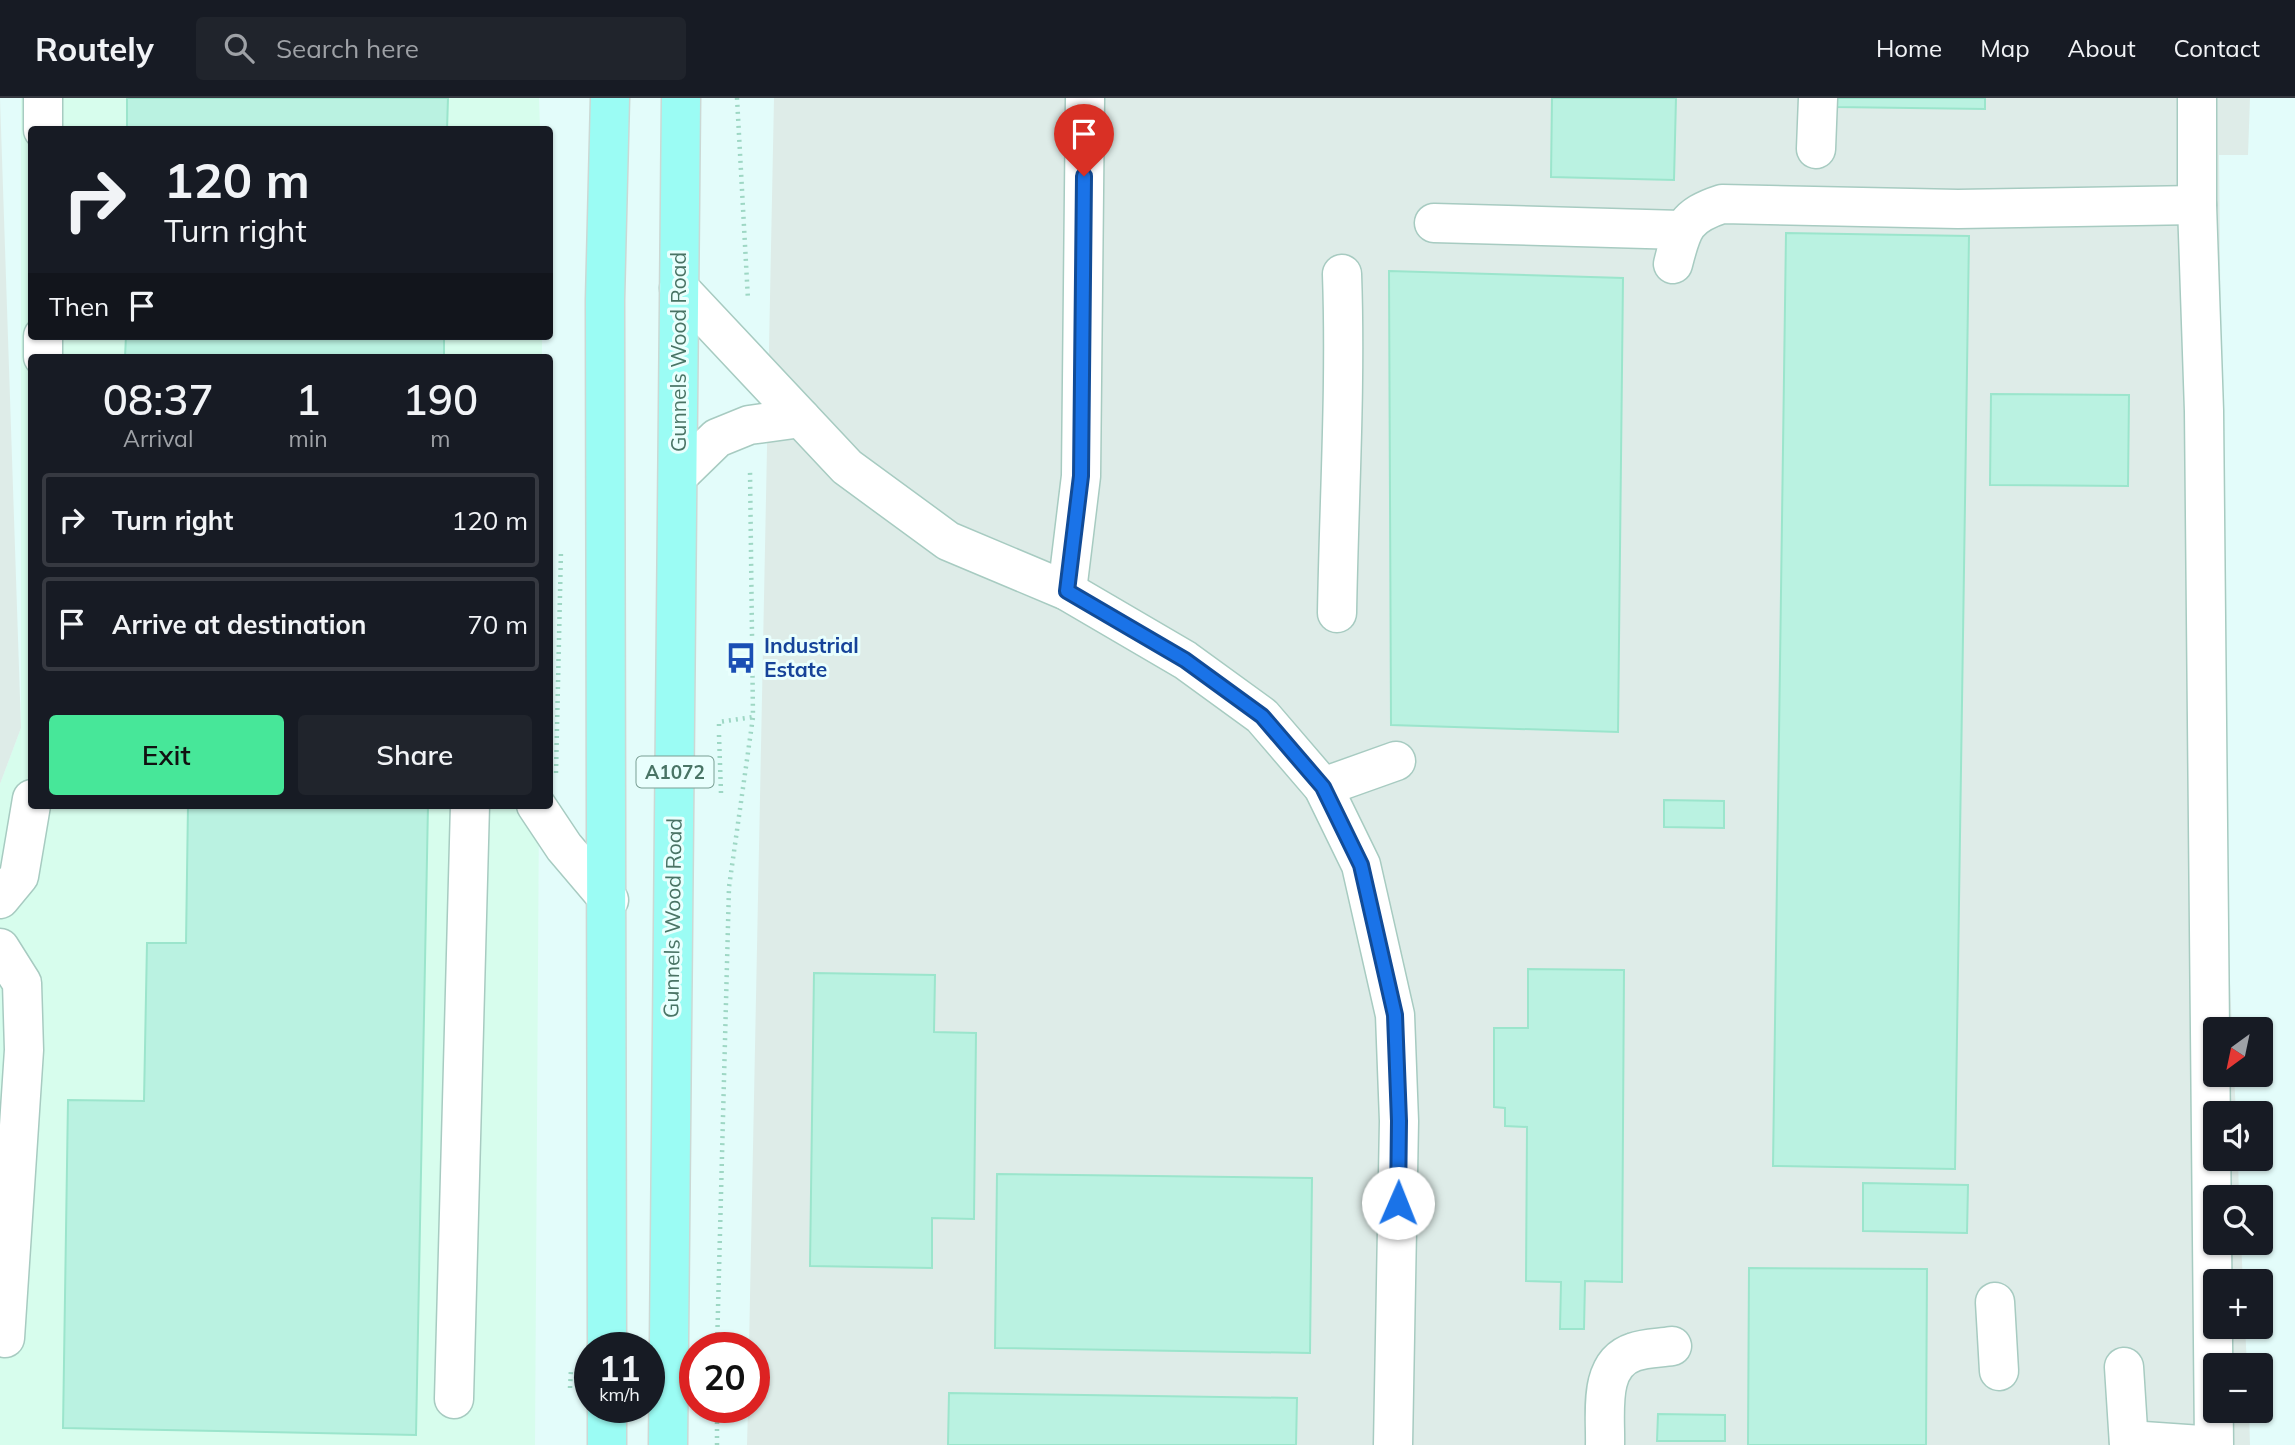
<!DOCTYPE html>
<meta charset="utf-8">
<style>
:root{--surface:#171b24;--page:#20242c;--text:#f1f3f6;--muted:#9ea1a6;--line:#363941;--accent:#47e799}
body{margin:0;font-family:Mulish,sans-serif;background:var(--page);color:var(--text);height:100vh;display:flex;flex-direction:column;font-size:26px;white-space:nowrap}
*{box-sizing:border-box;margin:0}
p{font-size:23px;color:var(--muted)}
.icon{flex:none;width:38px;height:38px;fill:none;stroke:currentColor;stroke-width:2;stroke-linecap:round;stroke-linejoin:round}
.map{position:relative;flex:1;overflow:hidden}
.drawer{position:absolute;left:28px;top:256px;width:525px;height:455px;display:flex;flex-direction:column;background:var(--surface);border-radius:7px;box-shadow:0 2px 5px #0004}
.drawer>*{flex:none}
.guide{position:absolute;left:28px;top:28px;width:525px;height:214px;border-radius:7px;box-shadow:0 2px 5px #0004;background:#171b24;color:var(--text);overflow:hidden}
.needle{width:46px;rotate:213deg}
.tools{position:absolute;left:2203px;top:919px;display:grid;gap:14px}
.tools a{display:grid;place-items:center;width:70px;height:70px;border-radius:7px;background:var(--surface);box-shadow:0 2px 5px #0004;font-size:35px}
.speed{position:absolute;left:574px;top:1234px;display:flex;gap:14px;font-size:35px;font-weight:700;text-align:center}
.speed>*{display:grid;place-content:center;width:91px;height:91px;border-radius:50%;background:var(--surface);box-shadow:0 2px 5px #0004;line-height:1}
.speed small{font-size:18px;font-weight:400}
.speed .limit{border:10px solid #d22;background:#fff;color:#111}
.pin{position:absolute;display:grid;place-items:center;width:60px;height:60px;color:#fff;margin:-72px -30px;border-radius:50% 50% 50% 0;rotate:-45deg;box-shadow:0 0 7px #0007}
.pin .icon{rotate:45deg}
.me{position:absolute;width:77px;margin:-38px;rotate:1deg;stroke-linejoin:round;filter:drop-shadow(0 0 5px #0008)}
.turn{display:flex;align-items:center;gap:24px;height:147px;padding:0 21px;font-size:32px}
.turn .icon{width:91px;height:91px;stroke-width:2.5}
.turn b{display:block;font-size:49px;line-height:60px}
.then{display:flex;align-items:center;height:66px;padding:0 21px;background:#0003;gap:14px;font-size:26px}
.eta{display:flex;justify-content:space-evenly;align-items:center;height:119px;text-align:center}
.eta b{font-size:42px;font-weight:600;line-height:49px}
.action{display:flex;gap:14px;margin-top:auto;padding:14px 21px}
.action a{flex:1;height:80px;border-radius:7px;background:var(--accent);color:#111;font-size:28px;font-weight:600;line-height:80px;text-align:center}
.action a+a{background:var(--page);color:var(--text)}
ul{padding:0;list-style:none}
li{display:flex;align-items:center;gap:21px;height:94px;margin:0 14px 10px;padding:0 7px;border:4px solid var(--line);border-radius:7px}
li div{flex:1}
li b{display:block;font-size:26px}
li em{font-style:normal}
header{display:flex;align-items:center;gap:42px;box-sizing:border-box;height:98px;padding:0 35px;background:var(--surface);border-bottom:2px solid var(--line)}
header strong{font-size:33px}
nav{display:flex;gap:38px;margin-inline-start:auto;font-size:24px}
.search{width:490px;height:63px;background:var(--page);display:flex;align-items:center;gap:18px;box-sizing:border-box;padding:0 24px;border-radius:7px;color:var(--muted);font-size:26px}
.map>svg:first-child{display:block}
.commercial{fill:#d7fded}
.industrial{fill:#deece8}
.building{fill:#baf2e1;stroke:#9be5cc;stroke-width:2}
.lines{fill:none;stroke-linecap:round;stroke-linejoin:round}
.minor-casing{stroke:#a7cbc1;stroke-width:41}
.major-casing{stroke:#ccd8d4;stroke-width:41}
.path{stroke:#9ed7c4;stroke-width:4.5;stroke-dasharray:2 5;stroke-linecap:butt}
.minor{stroke:#fff;stroke-width:38}
.major{stroke:#9bfcf4;stroke-width:38}
.route-casing{stroke:#114b97;stroke-width:18}
.route{stroke:#1a73e8;stroke-width:12}
.labels{text-anchor:middle;stroke-width:6;stroke-linejoin:round;paint-order:stroke}
.shield{fill:#e9fffd;stroke:#799e93;stroke-width:2}
.shield-label{font-size:19px;font-weight:bold;fill:#497465}
.street-label{font-size:21px;fill:#497465;stroke:#e9fffd}
.transit-label{font-size:21px;font-weight:bold;fill:#164399;stroke:#e9fffd;text-anchor:start}
</style>
<header>
<strong>Routely</strong>
<div class="search"><svg class="icon" aria-label="search" viewBox="0 0 24 24"><circle cx="10" cy="10" r="6"/><path d="M15 15l6 6"/></svg>Search here</div>
<nav><a>Home</a><a>Map</a><a>About</a><a>Contact</a></nav>
</header>
<div class="map">
<svg width="2295" height="1347" viewBox="0 0 2295 1347">
<rect width="100%" height="100%" fill="#e3fcfa"/>
<!-- commercial -->
<path class="commercial" d="M21,0h518l1,31 -508,1v206h510v21h-510v448h507l-4,640h-535v-661l21,-56z"/>
<!-- industrial -->
<g class="industrial">
<path d="M0,0l21,630 -21,56z"/>
<path d="M774,0h1476l-2,57h-29l7,734 6,140h-16v45l18,1 2,38h-20v45l22,1 1,38h-23v45l25,1 2,38h-27v45l29,1 2,38h-31v45l33,1 1,34h-1503l1,-38h6v-59l-5,-1z"/>
</g>
<!-- building -->
<g class="building">
<path d="M127,0h321l-1,32h-320z"/>
<path d="M1552,0h124l-2,82 -123,-3z"/>
<path d="M1835,0h150v11l-150,-2z"/>
<path d="M1786,135l183,3 -14,933 -182,-3z"/>
<path d="M1389,173l234,7 -5,454 -227,-7z"/>
<path d="M126,238h318v21h-319z"/>
<path d="M1991,296l138,1 -1,91 -138,-1z"/>
<path d="M1664,702l60,1v27l-60,-1z"/>
<path d="M188,707h240l-12,630 -353,-7 5,-328 76,1 3,-158h39z"/>
<path d="M1528,871l96,1 -2,312 -37,-1 -1,48h-24l1,-47 -35,-1 1,-154 -22,-1v-18l-11,-1v-79h34z"/>
<path d="M814,875l121,2 -1,57 42,1 -2,186 -42,-1v50l-122,-2z"/>
<path d="M997,1076l315,4 -2,175 -315,-5z"/>
<path d="M1863,1085l105,2 -1,48 -104,-2z"/>
<path d="M1749,1170l178,1 -1,176h-178z"/>
<path d="M949,1295l348,5 -1,47h-348z"/>
<path d="M1658,1316l67,1v26h-68z"/>
</g>
<g class="lines">
<defs>
<g id="minor">
<path d="M2197,0v107l7,206 10,1034"/>
<path d="M43,32v-32"/>
<path d="M1816,51l2,-51"/>
<path d="M1434,125l247,7"/>
<path d="M1673,166c9,-36 12,-48 49,-60l236,5 239,-4"/>
<path d="M679,190l168,179 101,74 119,50 118,69 77,56 61,71 38,78 34,150 4,106 -6,324"/>
<path d="M43,259v-21"/>
<path d="M678,378l39,-38 32,-13 52,-7"/>
<path d="M1067,493l14,-115 4,-378"/>
<path d="M1337,515c2,-114 9,-226 5,-339"/>
<path d="M1323,689l73,-26"/>
<path d="M536,707l28,42 45,53"/>
<path d="M0,801l19,-23 13,-77"/>
<path d="M0,850l22,35 2,67 -19,288"/>
<path d="M1995,1204l4,69"/>
<path d="M2124,1269l5,78"/>
<path d="M454,1301l16,-594"/>
<path d="M2129,1342l72,5"/>
<path d="M1605,1347c1,-31 -8,-81 29,-93 11,-4 26,-4 38,-6"/>
</g>
<g id="major">
<path d="M607,1250l-2,-1048 5,-202"/>
<path d="M607,1347v-38"/>
<path d="M668,1347l13,-1347"/>
</g>
</defs>
<!-- minor casing -->
<use href="#minor" class="minor-casing"/>
<!-- major casing -->
<use href="#major" class="major-casing"/>
<!-- path -->
<g class="path">
<path d="M737,0l11,202"/>
<path d="M719,628v-4l34,-5"/>
<path d="M719,637l2,58"/>
<path d="M556,675l5,-223"/>
<path d="M717,1250l12,-461 24,-170 -3,-247"/>
<path d="M570,1290l1,-19"/>
<path d="M717,1347v-38"/>
</g>
<!-- minor -->
<use href="#minor" class="minor"/>
<!-- major -->
<use href="#major" class="major"/>
</g>
<g class="lines">
<defs>
<path id="route" d="M1084,78l-3,300 -14,115 118,69 77,56 61,71 38,78 34,150 4,106 -1,82"/>
</defs>
<!-- route casing -->
<use href="#route" class="route-casing"/>
<!-- route -->
<use href="#route" class="route"/>
</g>
<!-- icons -->
<defs>
<symbol id="bus-bare" viewBox="-9 -9 18 18"><path d="M-5-6H5V4H4V6H2V4H-2V6H-4V4H-5ZM-3.5-4V0h7V-4ZM-3.5 1.2v1.5H-2V1.2ZM2 1.2v1.5H3.5V1.2Z" fill="#1a4fb4" stroke="#e9fffd" stroke-width="2.5" paint-order="stroke"/></symbol>
</defs>
<g fill-rule="evenodd">
<use href="#bus-bare" x="719" y="538" width="44" height="44"/>
</g>
<g class="labels">
<!-- shield labels -->
<rect class="shield" x="636.5" y="658.5" width="77" height="31" rx="5"/>
<g class="shield-label">
<text x="675" y="681">A1072</text>
</g>
<!-- street labels -->
<g class="street-label">
<text transform="translate(679 254) rotate(-90)" y="7">Gunnels Wood Road</text>
<text transform="translate(673 820) rotate(-89)" y="7">Gunnels Wood Road</text>
</g>
<!-- transit labels -->
<g class="transit-label">
<text x="764" y="555">Industrial<tspan x="764" dy="24">Estate</tspan></text>
</g>
</g>
</svg>
<div class="tools">
<a><svg class="needle" viewBox="-14 -14 28 28"><path d="M0-13l5 13h-10z" fill="#e53935"/><path d="M0 13l5-13h-10z" fill="#9ea1a6"/></svg></a>
<a><svg class="icon" aria-label="sound" viewBox="0 0 24 24"><path d="M4 9h4l5-4v14l-5-4H4zM17 9q2 3 0 6"/></svg></a>
<a><svg class="icon" aria-label="search" viewBox="0 0 24 24"><circle cx="10" cy="10" r="6"/><path d="M15 15l6 6"/></svg></a>
<a>+</a>
<a>−</a>
</div>
<div class="speed"><div>11<small>km/h</small></div><div class="limit">20</div></div>
<div class="pin" style="left:1084px;top:78px;background:#d93025"><svg class="icon" aria-label="arrive" viewBox="0 0 24 24"><path d="M6 21V4h12l-3 4 3 4H6"/></svg></div>
<svg class="me" style="left:1398px;top:1105px" viewBox="-20 -20 40 40"><circle r="19" fill="#fff"/><path d="M0-13L10 11 0 6-10 11z" fill="#1a73e8"/></svg>
<div class="guide">
<div class="turn"><svg class="icon" aria-label="right" viewBox="0 0 24 24"><path d="M7 20v-9h11M14 6l5 5-5 5"/></svg><div><b>120 m</b>Turn right</div></div>
<div class="then">Then<svg class="icon" aria-label="arrive" viewBox="0 0 24 24"><path d="M6 21V4h12l-3 4 3 4H6"/></svg></div>
</div>
<section class="drawer">
<div class="eta">
<div><b>08:37</b><p>Arrival</p></div>
<div><b>1</b><p>min</p></div>
<div><b>190</b><p>m</p></div>
</div>
<ul>
<li><svg class="icon" aria-label="right" viewBox="0 0 24 24"><path d="M7 20v-9h11M14 6l5 5-5 5"/></svg><div><b>Turn right</b></div><em>120 m</em></li>
<li><svg class="icon" aria-label="arrive" viewBox="0 0 24 24"><path d="M6 21V4h12l-3 4 3 4H6"/></svg><div><b>Arrive at destination</b></div><em>70 m</em></li>
</ul>
<div class="action"><a>Exit</a><a>Share</a></div>
</section>
</div>
